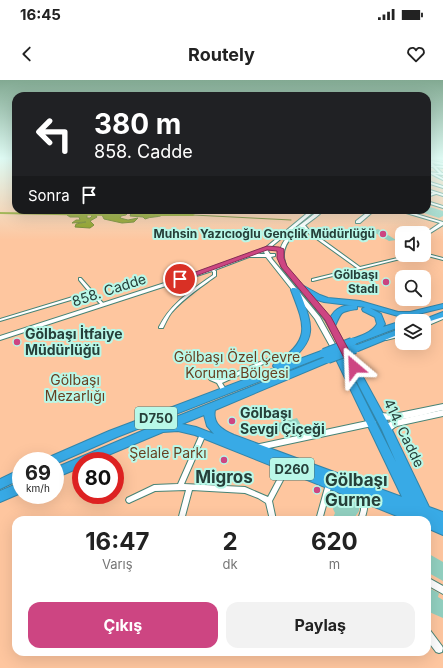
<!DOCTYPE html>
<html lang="tr">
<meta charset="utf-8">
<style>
:root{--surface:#fff;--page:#f2f2f2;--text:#222;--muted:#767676;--accent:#cd4582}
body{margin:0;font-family:Inter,sans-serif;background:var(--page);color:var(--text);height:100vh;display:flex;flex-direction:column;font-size:15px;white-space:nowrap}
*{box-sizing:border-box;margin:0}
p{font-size:13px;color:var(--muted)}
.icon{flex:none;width:22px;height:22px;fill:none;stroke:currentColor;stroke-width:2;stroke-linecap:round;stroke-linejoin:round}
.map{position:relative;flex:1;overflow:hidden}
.panel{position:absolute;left:12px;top:436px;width:419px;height:140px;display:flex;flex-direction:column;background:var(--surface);border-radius:12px;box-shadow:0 4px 16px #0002}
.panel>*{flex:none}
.top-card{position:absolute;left:12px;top:12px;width:419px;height:122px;border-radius:12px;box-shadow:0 4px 16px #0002;background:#202124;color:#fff;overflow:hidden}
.controls{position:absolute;left:395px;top:146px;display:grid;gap:8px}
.controls a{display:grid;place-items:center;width:36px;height:36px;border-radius:8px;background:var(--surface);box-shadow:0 4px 16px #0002;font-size:20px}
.speed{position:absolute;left:12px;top:372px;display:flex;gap:8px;font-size:20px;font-weight:700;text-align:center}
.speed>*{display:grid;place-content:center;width:52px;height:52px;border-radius:50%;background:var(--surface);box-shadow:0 4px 16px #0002;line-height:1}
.speed small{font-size:10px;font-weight:400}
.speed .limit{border:6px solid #d22;background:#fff;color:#111}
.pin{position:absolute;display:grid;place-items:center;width:34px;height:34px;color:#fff;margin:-17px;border:2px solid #fff;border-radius:50%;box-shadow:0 1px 4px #0007}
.me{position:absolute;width:44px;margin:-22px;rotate:334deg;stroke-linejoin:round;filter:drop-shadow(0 0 3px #0008)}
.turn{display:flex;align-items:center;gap:14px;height:84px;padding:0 16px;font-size:18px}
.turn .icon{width:52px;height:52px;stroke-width:2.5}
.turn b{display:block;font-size:28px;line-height:34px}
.then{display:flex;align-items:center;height:38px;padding:0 16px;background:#0003;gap:8px;font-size:15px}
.eta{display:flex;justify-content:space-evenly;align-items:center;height:68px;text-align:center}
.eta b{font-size:24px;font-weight:700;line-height:28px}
.primary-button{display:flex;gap:8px;margin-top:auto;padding:8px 16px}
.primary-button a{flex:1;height:46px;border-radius:12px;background:var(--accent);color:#fff;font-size:16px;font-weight:700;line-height:46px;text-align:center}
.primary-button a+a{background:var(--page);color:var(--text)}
.status{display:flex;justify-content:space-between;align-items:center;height:28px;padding:0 20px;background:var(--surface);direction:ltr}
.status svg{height:11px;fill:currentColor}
header{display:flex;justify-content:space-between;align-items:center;height:52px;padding:0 16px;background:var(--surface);font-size:18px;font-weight:700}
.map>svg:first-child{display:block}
.green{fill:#fec69f;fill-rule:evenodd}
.water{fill:#899811;stroke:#6b7d1d}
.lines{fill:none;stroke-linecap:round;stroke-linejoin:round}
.stream{stroke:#6b7d1d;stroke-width:1}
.canal{fill:#899811;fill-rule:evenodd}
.building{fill:#92d0c0}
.street-casing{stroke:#478476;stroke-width:2}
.secondary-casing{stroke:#478476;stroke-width:2}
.highway-casing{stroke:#3285a9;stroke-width:2}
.street{fill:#fff;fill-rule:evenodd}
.secondary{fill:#fff;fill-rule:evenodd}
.highway{fill:#38aae6;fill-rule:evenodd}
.highway-bridge-casing{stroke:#3285a9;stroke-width:10;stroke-linecap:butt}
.highway-bridge{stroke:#38aae6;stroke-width:8}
.route{fill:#cd4582;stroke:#852d54}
.poi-dot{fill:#cd4582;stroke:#b9f8e8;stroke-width:1.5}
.labels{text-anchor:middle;stroke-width:4;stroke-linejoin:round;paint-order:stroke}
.far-poi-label{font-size:12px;font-weight:bold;fill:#263f39;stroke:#b9f8e8;text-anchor:end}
.shield{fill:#b9f8e8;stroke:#52766e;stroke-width:1}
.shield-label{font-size:13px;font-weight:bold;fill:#263f39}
.street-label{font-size:14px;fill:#263f39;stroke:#b9f8e8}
.poi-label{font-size:14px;font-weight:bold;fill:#263f39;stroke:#b9f8e8;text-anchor:start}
.park-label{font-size:14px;fill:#663f21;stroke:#b9f8e8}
.near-poi-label{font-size:17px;font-weight:bold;fill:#263f39;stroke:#b9f8e8}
</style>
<div class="status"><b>16:45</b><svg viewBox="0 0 49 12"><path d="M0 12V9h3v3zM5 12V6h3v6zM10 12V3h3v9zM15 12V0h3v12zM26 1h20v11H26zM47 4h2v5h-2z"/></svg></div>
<header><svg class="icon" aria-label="back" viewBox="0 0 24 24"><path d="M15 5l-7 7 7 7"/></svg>Routely<svg class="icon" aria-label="heart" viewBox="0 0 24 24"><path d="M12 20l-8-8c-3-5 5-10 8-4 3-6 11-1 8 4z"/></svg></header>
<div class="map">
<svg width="443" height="588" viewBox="0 0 443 588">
<rect width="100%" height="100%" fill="#b9f8e8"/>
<!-- green -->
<path class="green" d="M0,78h16v52h411v-52h16v510h-443zM402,153h22v22h-22zM402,197h22v22h-22zM402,241h22v22h-22zM21,381h34v34h-34zM81,381h34v34h-34zM16,440h411v132h-411z"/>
<!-- water -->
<g class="water">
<path d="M74,130h8l5,5v3h3l2,-2 -1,-2h4l2,3 -7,4 4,4 -4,3 -15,-1 1,-3 10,-2 -14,1 4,-3h4l-1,-3h-9l-3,-2z"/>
<path d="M112,130h17v2l-3,3 -5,1 -1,2 8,2 10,-2 -4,4 -12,1 -18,-4 -3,-6 9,-1z"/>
<path d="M132,130h16l6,4 9,-1 -3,1 3,1c-6,3 -12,1 -18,4l-2,-2 -13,-1z"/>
</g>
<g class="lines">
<!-- stream -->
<path class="stream" d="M193,135l98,5"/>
<!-- canal -->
<g class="canal">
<path d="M0,132l108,2 2,1 -2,1 -108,-2z"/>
<path d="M155,134h38l2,1 -2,1h-37l-2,-1z"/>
</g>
</g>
<!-- building -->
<g class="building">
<path d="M427,126l16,5v5l-4,2 -21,-7 9,-1z"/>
<path d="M378,149l2,1 16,10 -7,1 -17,-10z"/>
<path d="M297,338l4,7 -26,8 -4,-8z"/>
<path d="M338,416l22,8 -1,7 -4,6 -7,3h-16l3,-7 -2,-4z"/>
<path d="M429,474l14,8v19l-16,-9z"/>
<path d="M427,507l12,6 -1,4 5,3v18l-16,-7z"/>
</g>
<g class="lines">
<defs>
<g id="street">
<path d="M435,78h8v2z"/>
<path d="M427,80l16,3v2l-11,-2 3,3h8v2l-7,-1 6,6h1v2l-8,-1 8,4v2l-12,-6h-4v-2l12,1 -6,-6h-6v-2l5,1 -3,-3 -2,-1z"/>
<path d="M427,101l16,5v2l-16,-5z"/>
<path d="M435,112l1,1v1l-9,3v-2z"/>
<path d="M302,144h2l5,6 51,37 50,-12h6l-103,26h-1v-2l45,-11 -50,-36h-12v-2h11l-5,-5z"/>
<path d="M424,173l19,5v2l-19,-5z"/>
<path d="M210,188h2l4,3v5c-15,11 -31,21 -44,36 -4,5 -6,10 -9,16h-4v-1c12,-24 33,-37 54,-52v-3l-3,-2z"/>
<path d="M79,198h2l23,26v2h-2l-11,-12 -91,27v-2l89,-27 -10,-12z"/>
<path d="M289,274l2,1v2l-19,3 -50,23 5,8 -1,1h-4l-5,-9 -7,-3 -1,-1 3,-2 7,3 50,-22z"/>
<path d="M201,352h4l1,2 -22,50 61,3 23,10 17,-32 2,-1 2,1 1,2 -18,34 4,19h-6l-4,-17 -8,-5 -13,-5 -53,-3 -8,30h-6l8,-30 -31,1 -24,11 -2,1 -2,-1 -1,-2 1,-2 27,-13 24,-1z"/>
<path d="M329,401l2,1 1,2 -10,36h-6l10,-36 1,-2z"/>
<path d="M364,414l2,1c3,8 1,17 -2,25h-6l3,-10v-13l1,-2z"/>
<path d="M427,497l16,9v8l-16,-9z"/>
<path d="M427,549l3,1 12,16 1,2 -1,4 -3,1 -3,-1 -9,-12z"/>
</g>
<g id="secondary">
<path d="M427,109l16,5v2l-16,-5z"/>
<path d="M427,121l16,5v2l-16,-5z"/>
<path d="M311,130h5l-45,37 -3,4 2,3h5v2l-4,1 1,2 48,58 20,36 -1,2h-4l-20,-36 -49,-62h-17l-37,14 -212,69v-4l208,-67 57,-21zM264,172l1,2h-8z"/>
<path d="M319,130h5c-12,13 -42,26 -40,47 0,3 2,7 2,10l44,51 18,32 -3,2 -3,-2 -17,-30 -43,-52c-12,-28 20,-43 37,-58z"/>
<path d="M370,130h5l-15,13h-4v-2z"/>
<path d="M396,130h7l40,12v3l-19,12v-3l16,-11z"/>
<path d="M443,235v4l-19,8v-4z"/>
<path d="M402,252v4l-16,4 -3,-2 1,-1z"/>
<path d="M443,324v6c-19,4 -47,14 -66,8l-1,-2 1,-2 3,-1 14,1z"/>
<path d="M443,330v6l-46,10c-5,2 -7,8 -13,6l-1,-2 5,-7 5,-2z"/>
<path d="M372,340l3,1 1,2 -1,2 -3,1 -117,25 -3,-1 -1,-2 1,-2 3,-1z"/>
</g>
<g id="highway">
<path d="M302,205l18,10 8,3 32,3 38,11h12l33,-8v4l-33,8h-12l-28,-8 11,6 4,10 -2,3 19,-6h2h-2v5l-50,19 -4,-3 1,-2c9,-3 23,-7 28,-16l-2,-7 -12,-6 -1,-2 3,-2 -41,-5 -10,-3 -14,-11 -2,-1z"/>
<path d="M292,208h3l4,2c13,34 21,49 -13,74l38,-14 3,1 1,2 -1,2 -210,82 -62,27v-3h-9l1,-3 62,-27 166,-63 -2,-2 1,-2c38,-24 31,-38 17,-74z"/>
<path d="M354,225h3v4c-17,3 -15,2 -22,17h-6l-1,-2c4,-14 12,-19 26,-19z"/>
<path d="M443,232v5l-19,6v-2h-4z"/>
<path d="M402,248v5l-44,18h-6l-1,-2 1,-2z"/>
<path d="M348,274l4,3 40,73 37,77 14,5v23l-16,-7v-8h-20l-212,-85 -17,-4 -15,1 -69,29h-13v6l-26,11v-10l101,-43 172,-69 3,1 1,2 -1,2 -116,49c-3,14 8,20 19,25l168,62 -66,-138 4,-3 4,3 52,103 -14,-32 -38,-73zM204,335l3,11 7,8 -18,-7 -14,-3z"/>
<path d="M21,389v10l-21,10v-10z"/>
<path d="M21,402v11l-21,9v-11z"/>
</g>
</defs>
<!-- street casing -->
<use href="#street" class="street-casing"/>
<!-- secondary casing -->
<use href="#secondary" class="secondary-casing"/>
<!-- highway casing -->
<use href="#highway" class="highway-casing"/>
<!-- street -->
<use href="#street" class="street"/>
<!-- secondary -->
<use href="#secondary" class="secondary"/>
<!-- highway -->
<use href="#highway" class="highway"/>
<defs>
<g id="highway-bridge">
<path d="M324,273l28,-11"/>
<path d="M328,279l27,-10"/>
</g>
</defs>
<!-- highway-bridge casing -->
<use href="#highway-bridge" class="highway-bridge-casing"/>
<!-- highway-bridge -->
<use href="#highway-bridge" class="highway-bridge"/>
</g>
<!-- sky -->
<linearGradient id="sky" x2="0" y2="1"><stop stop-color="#82a992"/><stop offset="0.49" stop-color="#e0fcf5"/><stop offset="1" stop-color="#e0fcf5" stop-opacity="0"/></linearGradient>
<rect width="443" height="160" fill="url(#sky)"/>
<!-- route -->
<path class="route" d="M267,166l12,1 5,2v9l3,8 44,51 27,50 -1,3h-7l-25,-50 -44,-53 -4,-9v-7l-10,-1 -85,31 -6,-2z"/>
<!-- markers -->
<g class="poi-dot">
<circle cx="383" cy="154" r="4"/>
<circle cx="386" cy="202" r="4"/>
<circle cx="17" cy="262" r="4"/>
<circle cx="232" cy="341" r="4"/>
<circle cx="224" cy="380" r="4"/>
<circle cx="317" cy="410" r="4"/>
</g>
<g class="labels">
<!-- far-poi labels -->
<g class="far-poi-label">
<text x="375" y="158">Muhsin Yazıcıoğlu Gençlik Müdürlüğü</text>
<text x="378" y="199">Gölbaşı<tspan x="378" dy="14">Stadı</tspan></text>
</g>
<!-- shield labels -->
<g class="shield">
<rect x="135" y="327" width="42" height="22" rx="3"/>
<rect x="270" y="378" width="44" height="22" rx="3"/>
</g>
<g class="shield-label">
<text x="156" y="343">D750</text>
<text x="292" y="394">D260</text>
</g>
<!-- street labels -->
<g class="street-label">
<text transform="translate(109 210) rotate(-18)" y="5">858. Cadde</text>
<text transform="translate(404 353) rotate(64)" y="5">414. Cadde</text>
</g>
<!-- poi labels -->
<g class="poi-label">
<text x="25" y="259">Gölbaşı İtfaiye<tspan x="25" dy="16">Müdürlüğü</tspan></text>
<text x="240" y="338">Gölbaşı<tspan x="240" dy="16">Sevgi Çiçeği</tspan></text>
</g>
<!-- park labels -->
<g class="park-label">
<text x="237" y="282">Gölbaşı Özel Çevre<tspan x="237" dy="16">Koruma Bölgesi</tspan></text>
<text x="75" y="305">Gölbaşı<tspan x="75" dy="16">Mezarlığı</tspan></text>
<text x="168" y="378">Şelale Parkı</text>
</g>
<!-- near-poi labels -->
<g class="near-poi-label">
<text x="224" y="403">Migros</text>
<text x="325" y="406" text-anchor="start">Gölbaşı<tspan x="325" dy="20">Gurme</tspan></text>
</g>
</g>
</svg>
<div class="controls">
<a><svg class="icon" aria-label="sound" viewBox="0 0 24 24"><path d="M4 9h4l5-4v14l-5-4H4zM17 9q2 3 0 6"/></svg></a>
<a><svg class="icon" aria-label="search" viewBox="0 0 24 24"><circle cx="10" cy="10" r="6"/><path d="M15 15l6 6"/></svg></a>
<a><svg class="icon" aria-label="layers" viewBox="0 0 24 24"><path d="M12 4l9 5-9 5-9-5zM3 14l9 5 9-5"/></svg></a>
</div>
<div class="speed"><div>69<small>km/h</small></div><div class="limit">80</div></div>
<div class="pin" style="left:180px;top:199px;background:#d93025"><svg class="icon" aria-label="arrive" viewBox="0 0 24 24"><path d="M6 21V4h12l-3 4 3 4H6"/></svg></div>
<svg class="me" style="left:354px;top:287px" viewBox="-20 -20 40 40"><path d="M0-17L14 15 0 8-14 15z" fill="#cd4582" stroke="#fff" stroke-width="4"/></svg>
<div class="top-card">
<div class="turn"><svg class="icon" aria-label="left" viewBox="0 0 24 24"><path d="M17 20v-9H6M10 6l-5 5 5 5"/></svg><div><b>380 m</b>858. Cadde</div></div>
<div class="then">Sonra<svg class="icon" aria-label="arrive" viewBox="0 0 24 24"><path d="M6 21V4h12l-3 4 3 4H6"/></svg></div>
</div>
<section class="panel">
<div class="eta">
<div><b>16:47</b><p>Varış</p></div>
<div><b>2</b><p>dk</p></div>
<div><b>620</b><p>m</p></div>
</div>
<div class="primary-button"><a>Çıkış</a><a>Paylaş</a></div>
</section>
</div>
